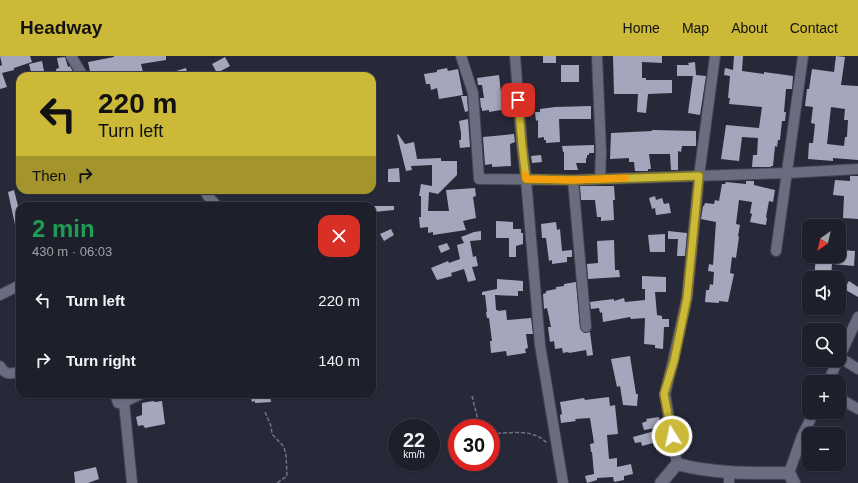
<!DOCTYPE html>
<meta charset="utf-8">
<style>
:root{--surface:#1d1f2b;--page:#2a2c37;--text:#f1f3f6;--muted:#a0a2a9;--line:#3b3d47;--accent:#ccb938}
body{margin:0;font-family:Arial,sans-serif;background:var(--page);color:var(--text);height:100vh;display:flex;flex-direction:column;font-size:15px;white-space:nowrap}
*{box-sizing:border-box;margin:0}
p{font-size:13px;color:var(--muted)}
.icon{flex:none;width:22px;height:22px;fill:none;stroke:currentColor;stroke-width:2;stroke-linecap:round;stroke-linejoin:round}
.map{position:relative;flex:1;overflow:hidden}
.drawer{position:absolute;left:16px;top:146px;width:360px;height:196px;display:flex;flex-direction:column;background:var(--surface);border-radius:12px;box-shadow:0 1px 3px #0004,0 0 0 1px var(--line)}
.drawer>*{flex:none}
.banner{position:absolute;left:16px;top:16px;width:360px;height:122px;border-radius:12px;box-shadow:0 1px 3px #0004,0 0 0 1px var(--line);background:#ccb938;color:#111;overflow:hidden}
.needle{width:26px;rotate:214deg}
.controls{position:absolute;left:802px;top:163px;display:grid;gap:8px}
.controls a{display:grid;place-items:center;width:44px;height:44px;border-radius:8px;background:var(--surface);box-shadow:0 1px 3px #0004,0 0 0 1px var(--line);font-size:20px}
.speed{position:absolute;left:388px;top:363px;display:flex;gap:8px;font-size:20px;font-weight:700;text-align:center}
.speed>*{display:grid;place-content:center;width:52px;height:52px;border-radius:50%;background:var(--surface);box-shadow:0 1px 3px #0004,0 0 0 1px var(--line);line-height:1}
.speed small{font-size:10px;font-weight:400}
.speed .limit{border:6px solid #d22;background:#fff;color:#111}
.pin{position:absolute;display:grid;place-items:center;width:34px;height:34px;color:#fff;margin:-17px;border-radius:8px;box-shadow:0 2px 6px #0006}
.me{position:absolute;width:44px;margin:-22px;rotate:350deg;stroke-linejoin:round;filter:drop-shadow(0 0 3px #0008)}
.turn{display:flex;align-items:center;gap:14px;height:84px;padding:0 16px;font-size:18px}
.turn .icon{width:52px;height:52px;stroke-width:2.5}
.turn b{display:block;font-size:28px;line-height:34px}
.then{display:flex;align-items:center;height:38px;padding:0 16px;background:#0003;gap:8px;font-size:15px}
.round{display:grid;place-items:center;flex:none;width:42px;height:42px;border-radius:12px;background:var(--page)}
.headline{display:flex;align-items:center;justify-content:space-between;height:68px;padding:0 16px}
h1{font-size:24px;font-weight:600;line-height:30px;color:#1e9e55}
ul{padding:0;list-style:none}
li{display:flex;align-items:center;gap:12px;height:60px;padding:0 16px}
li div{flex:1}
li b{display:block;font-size:15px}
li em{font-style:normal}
header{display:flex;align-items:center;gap:24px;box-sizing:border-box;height:56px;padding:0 20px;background:var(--accent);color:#111}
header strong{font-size:19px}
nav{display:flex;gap:22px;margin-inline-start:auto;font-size:14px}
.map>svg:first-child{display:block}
.building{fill:#a4a7bc;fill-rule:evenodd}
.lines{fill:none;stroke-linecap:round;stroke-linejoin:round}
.street-casing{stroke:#444553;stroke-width:12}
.secondary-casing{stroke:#444553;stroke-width:14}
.path{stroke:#717381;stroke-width:1.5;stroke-dasharray:4 2;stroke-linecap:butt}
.street{stroke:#6a6d80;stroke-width:10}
.secondary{stroke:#6a6d80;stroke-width:12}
.route-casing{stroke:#857824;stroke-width:10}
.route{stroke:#ccb938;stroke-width:7}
.slow{stroke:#f59e0b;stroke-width:7}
</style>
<header>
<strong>Headway</strong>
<nav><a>Home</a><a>Map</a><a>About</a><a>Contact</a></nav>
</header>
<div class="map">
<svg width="858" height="427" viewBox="0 0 858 427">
<rect width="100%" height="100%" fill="#272939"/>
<!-- building -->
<g class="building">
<path d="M0,0h30l2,6 -18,6v2l-12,3 5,14 -7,2v-23l2,-1z"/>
<path d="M114,0h52v4l-25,4 3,12h-53l-3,-14 26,-5z"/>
<rect x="543" y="0" width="13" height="7"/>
<path d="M613,0h49v7l-20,-1v16h4v2h26v13l-24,1 -2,19 -9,-1 1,-18h-24z"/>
<path d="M734,0h9l-1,15 22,3v-2l29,4 -1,13h-6l-2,23h2l-1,9h-3l-2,19h-2l-1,7 -2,-1 -2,20h-2v1h-19l1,-12h4l1,-17 -16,-1 -3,24 -18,-2 5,-34 33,3 3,-21 -33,-3 1,-6h-2l2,-22 -6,-1 1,-7 8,2z"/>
<path d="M836,0l9,1 -4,28 17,1v74l-25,-2v3l-25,-2 1,-16h4l2,-19 -4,-1 2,-16 -8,-1 2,-17h2l3,-20 22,3zM831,51l14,2 -1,11h4l-1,17h-2l-1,9 -17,-2z"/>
<path d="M65,1l3,10 2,-1 5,10h-18l-1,-7 3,-1 -2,-10z"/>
<path d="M225,1l5,9 -13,7 -5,-9z"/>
<path d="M42,5l3,15h-13l-3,-12z"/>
<path d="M695,6l1,13 10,1 -6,39 -12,-2 5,-37h-16v-11h12l-1,-2z"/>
<rect x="561" y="9" width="18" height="17"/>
<path d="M186,12l2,8h-22v-2z"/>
<path d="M447,12l1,3 10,-2 5,26 -24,4 -2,-11 -6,2 -1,-6h-4l-2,-10 13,-2v-2z"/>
<path d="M499,19l2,18 10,-1 2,16 -24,4v-2l-7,1v-3h-1l-1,-10h4l-2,-13h-4l-1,-7z"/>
<path d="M461,40h6l1,15 -3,1z"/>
<path d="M591,50v13h-32l1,23 -14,1v-3h-2v-3l-6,1v-18l-2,1 -1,-9h5v-3l15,-2z"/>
<path d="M468,63l2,28 -10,1 -1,-8h2v-7l-2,-12z"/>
<path d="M652,74l44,1v15h-14l-1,6 -3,-1v19h-7l-1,-16h-21l2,15h-3v2h-13l-1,-9h-5v-4l-19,1 1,-26 41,-2z"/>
<path d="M398,78l7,10 9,-2 3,17 24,-1v3h16v14l-19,19 -9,-2 -1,19h21l-3,-21 29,-2 1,8 -3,1 3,21 -13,3 3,9 -33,5v-3l-5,1v-6l-8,1 -1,-11h2v-21h-2l2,-12 11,2v-21l-21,1 1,4 -6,1 -9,-36z"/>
<path d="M514,78l1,8 -5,2 1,22 -19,1v-3l-7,1 -2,-28z"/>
<path d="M594,89v8h-5v2h-2v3h-1v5h-10l2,7h-14v-18h-1l-1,-6z"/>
<path d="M541,99l1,7 -10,1 -1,-7z"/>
<path d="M399,112l1,14h-12v-13z"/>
<path d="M850,120h8v43l-15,-1 1,-22 -11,-1 2,-15 15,1z"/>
<path d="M746,125h8v4l21,5 -2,12 -4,-1 -3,16 1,1 -1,7 -16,-3 2,-8 -2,-1 2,-11 -13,-2 -3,24 4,1 -2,11 1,1 -3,21 -4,-1 -2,16 4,1 -6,28 -9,-1v2l-14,-1 1,-12h3l1,-6 3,1 1,-13 -6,-1 1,-7 4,1 3,-43 -15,-3 2,-13h1l1,-3 9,1 1,-4 4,1 3,-17h3l1,-2 20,2z"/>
<path d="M580,130h34l1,14h-2l1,20 -13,1v-4h-4l-2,-17h-14z"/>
<path d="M14,134l6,24v20h-3l-9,-42z"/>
<path d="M655,140l1,4 6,-2 2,6 5,-1 2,10 -15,2 -1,-7 -3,1 -3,-11z"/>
<path d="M374,150h20v4l-20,2z"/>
<path d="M815,163l11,1v6h-12z"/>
<path d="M496,165l17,1v7h8v4h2v11l-7,2v11h-7v-19h-13z"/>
<path d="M556,166l1,8 3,-1 2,22 10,-1v7h-5v5l-15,2v-4l-3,1 -3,-23h-4l-1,-14z"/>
<path d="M391,173l3,6 -10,6 -4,-7z"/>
<path d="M481,175v9l-11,1 3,16 3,-1 2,10 -6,1 4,13 -8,2 -4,-13 -13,4 1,3 -15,4 -6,-12 17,-7 1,2 11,-4 -3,-14 7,-2 -3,-6 13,-5z"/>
<path d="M668,175l19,2 -2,23h-8l1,-17h-10z"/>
<path d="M665,178v18h-15l-2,-17z"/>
<path d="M614,184l1,30h4l1,7 -32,2 -1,-15 11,-1 -1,-22z"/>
<path d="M447,187l3,6 -9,4 -3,-7z"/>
<path d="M840,194l15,1 -1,15 -22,-2 -1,14h-17l2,-22h24z"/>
<path d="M642,220l24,1v15h-11l2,23 5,1v3h7v8h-5l-1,22 -8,-1v-3l-11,-1 1,-26 -14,1 -1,-2 -27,5 -1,-10 -2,1 -1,-5 -8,1 -1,-7 7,-1 17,-2v2l10,-3 1,4 20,-2v-11h-3z"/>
<path d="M497,223l26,2v10h-5v5l-23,-1 1,15h2v1l8,-1 1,10 24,-2 2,16h-7l2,14 -3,1 1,4 -19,3 -1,-5 -15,2 -1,-12h2l-3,-23h-2l-1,-6h1l-2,-17h-3v-3l15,-3z"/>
<path d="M849,225l9,6v10l-14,-8z"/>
<path d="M576,226l4,46 4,5 6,-1 3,23 -6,1 -1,-6 -17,3 -1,-1 -5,1 -1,-5 -7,1 -1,-8 -4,1 -2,-15h3l-4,-19 -3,1 -1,-15 3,-1v-2l10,-2v-2l8,-1v-2z"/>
<path d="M630,300l6,38h2l-1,12 -14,-1 -3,-19 -3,1 -6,-28z"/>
<path d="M250,338h7l1,2 12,-2 1,8 -16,1v-2l-3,1z"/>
<path d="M609,341l1,9 5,-1 3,29 -11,1 2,24 8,-1v9l14,-3 2,10 -9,2v4l-10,2 -1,-5 -16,1v2l-10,3 -2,-7 9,-2 -2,-22h-1l-1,-8 4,-1 -4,-25 -15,1 1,2 -15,2 -1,-8 2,-1 -2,-12 24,-4 1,2z"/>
<path d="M153,345l2,1 7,-1 3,23 -20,4 -2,-3 -5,1 -2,-9 6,-2v-12z"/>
<path d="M659,361l2,10 -17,3 -2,-7 5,-2 -1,-2z"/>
<path d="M651,376h3l1,6 -3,1 1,4 -11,3 -1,-4 -6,1 -2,-6z"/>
<path d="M96,411l3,12 -11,4h-13l-1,-11z"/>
</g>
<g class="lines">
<defs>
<g id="street">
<path d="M71,0l12,20"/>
<path d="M461,0l12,37 6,86 94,1 215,-7 70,-4"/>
<path d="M515,0l7,89 4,34 14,166 23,138"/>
<path d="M597,0l4,96 -1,27"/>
<path d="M573,124l13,147"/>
<path d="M205,134l2,5 10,11"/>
<path d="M776,195l27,-195"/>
<path d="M0,239l20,-10"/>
<path d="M839,301l19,12"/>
<path d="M839,302l19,-41"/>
<path d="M0,310c5,9 11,9 20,5"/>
<path d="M828,326l10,-22"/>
<path d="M115,338l3,9"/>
<path d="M839,342l19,11"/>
<path d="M677,408l-12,-70 8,-33 14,-63 12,-122 16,-120"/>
<path d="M789,417l13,-37 12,-24"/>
<path d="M132,427l-8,-81 17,-8"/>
<path d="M729,427v-11"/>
</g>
<path id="secondary" d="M661,427l16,-19c38,10 73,9 112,9l5,10"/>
</defs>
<!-- street casing -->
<use href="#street" class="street-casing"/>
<!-- secondary casing -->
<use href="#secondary" class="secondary-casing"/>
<!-- path -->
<g class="path">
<path d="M472,340l8,32"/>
<path d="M265,356l6,14 1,8 12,13 2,8 1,21 -10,7"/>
<path d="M491,378c20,-1 41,-6 56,9"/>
</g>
<!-- street -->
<use href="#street" class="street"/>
<!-- secondary -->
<use href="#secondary" class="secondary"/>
</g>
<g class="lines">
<defs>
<path id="route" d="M518,44l4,45 4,34 47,1 126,-4 -12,122 -13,63 -10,33 8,42"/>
</defs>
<!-- route casing -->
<use href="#route" class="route-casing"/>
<!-- route -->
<use href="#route" class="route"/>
<!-- slow -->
<path class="slow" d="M525,119l1,4 47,1 52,-2"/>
</g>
</svg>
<div class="controls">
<a><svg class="needle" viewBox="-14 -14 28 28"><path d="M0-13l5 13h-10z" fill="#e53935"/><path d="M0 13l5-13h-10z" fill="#a0a2a9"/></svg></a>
<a><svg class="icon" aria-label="sound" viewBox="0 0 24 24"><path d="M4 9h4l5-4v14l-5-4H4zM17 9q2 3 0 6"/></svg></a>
<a><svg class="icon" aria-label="search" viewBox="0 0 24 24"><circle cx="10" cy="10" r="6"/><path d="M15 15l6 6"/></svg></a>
<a>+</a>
<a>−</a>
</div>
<div class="speed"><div>22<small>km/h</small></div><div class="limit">30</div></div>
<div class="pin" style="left:518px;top:44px;background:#d93025"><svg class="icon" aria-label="arrive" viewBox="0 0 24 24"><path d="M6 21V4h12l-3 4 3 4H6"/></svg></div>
<svg class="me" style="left:672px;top:380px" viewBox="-20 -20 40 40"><circle r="17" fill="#ccb938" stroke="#fff" stroke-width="3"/><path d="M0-11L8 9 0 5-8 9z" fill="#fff"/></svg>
<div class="banner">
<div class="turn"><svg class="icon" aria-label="left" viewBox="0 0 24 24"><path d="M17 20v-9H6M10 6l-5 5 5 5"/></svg><div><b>220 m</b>Turn left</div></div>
<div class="then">Then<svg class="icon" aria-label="right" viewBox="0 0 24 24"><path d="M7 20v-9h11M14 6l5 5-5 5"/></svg></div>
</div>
<section class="drawer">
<div class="headline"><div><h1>2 min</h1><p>430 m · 06:03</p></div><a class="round" style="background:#d93025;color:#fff"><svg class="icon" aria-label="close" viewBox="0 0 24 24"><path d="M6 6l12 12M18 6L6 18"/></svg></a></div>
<ul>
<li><svg class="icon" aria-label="left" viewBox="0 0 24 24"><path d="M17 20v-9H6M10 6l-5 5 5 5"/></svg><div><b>Turn left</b></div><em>220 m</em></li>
<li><svg class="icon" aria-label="right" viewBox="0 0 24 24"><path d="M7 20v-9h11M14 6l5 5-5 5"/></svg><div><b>Turn right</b></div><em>140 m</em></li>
</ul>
</section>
</div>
